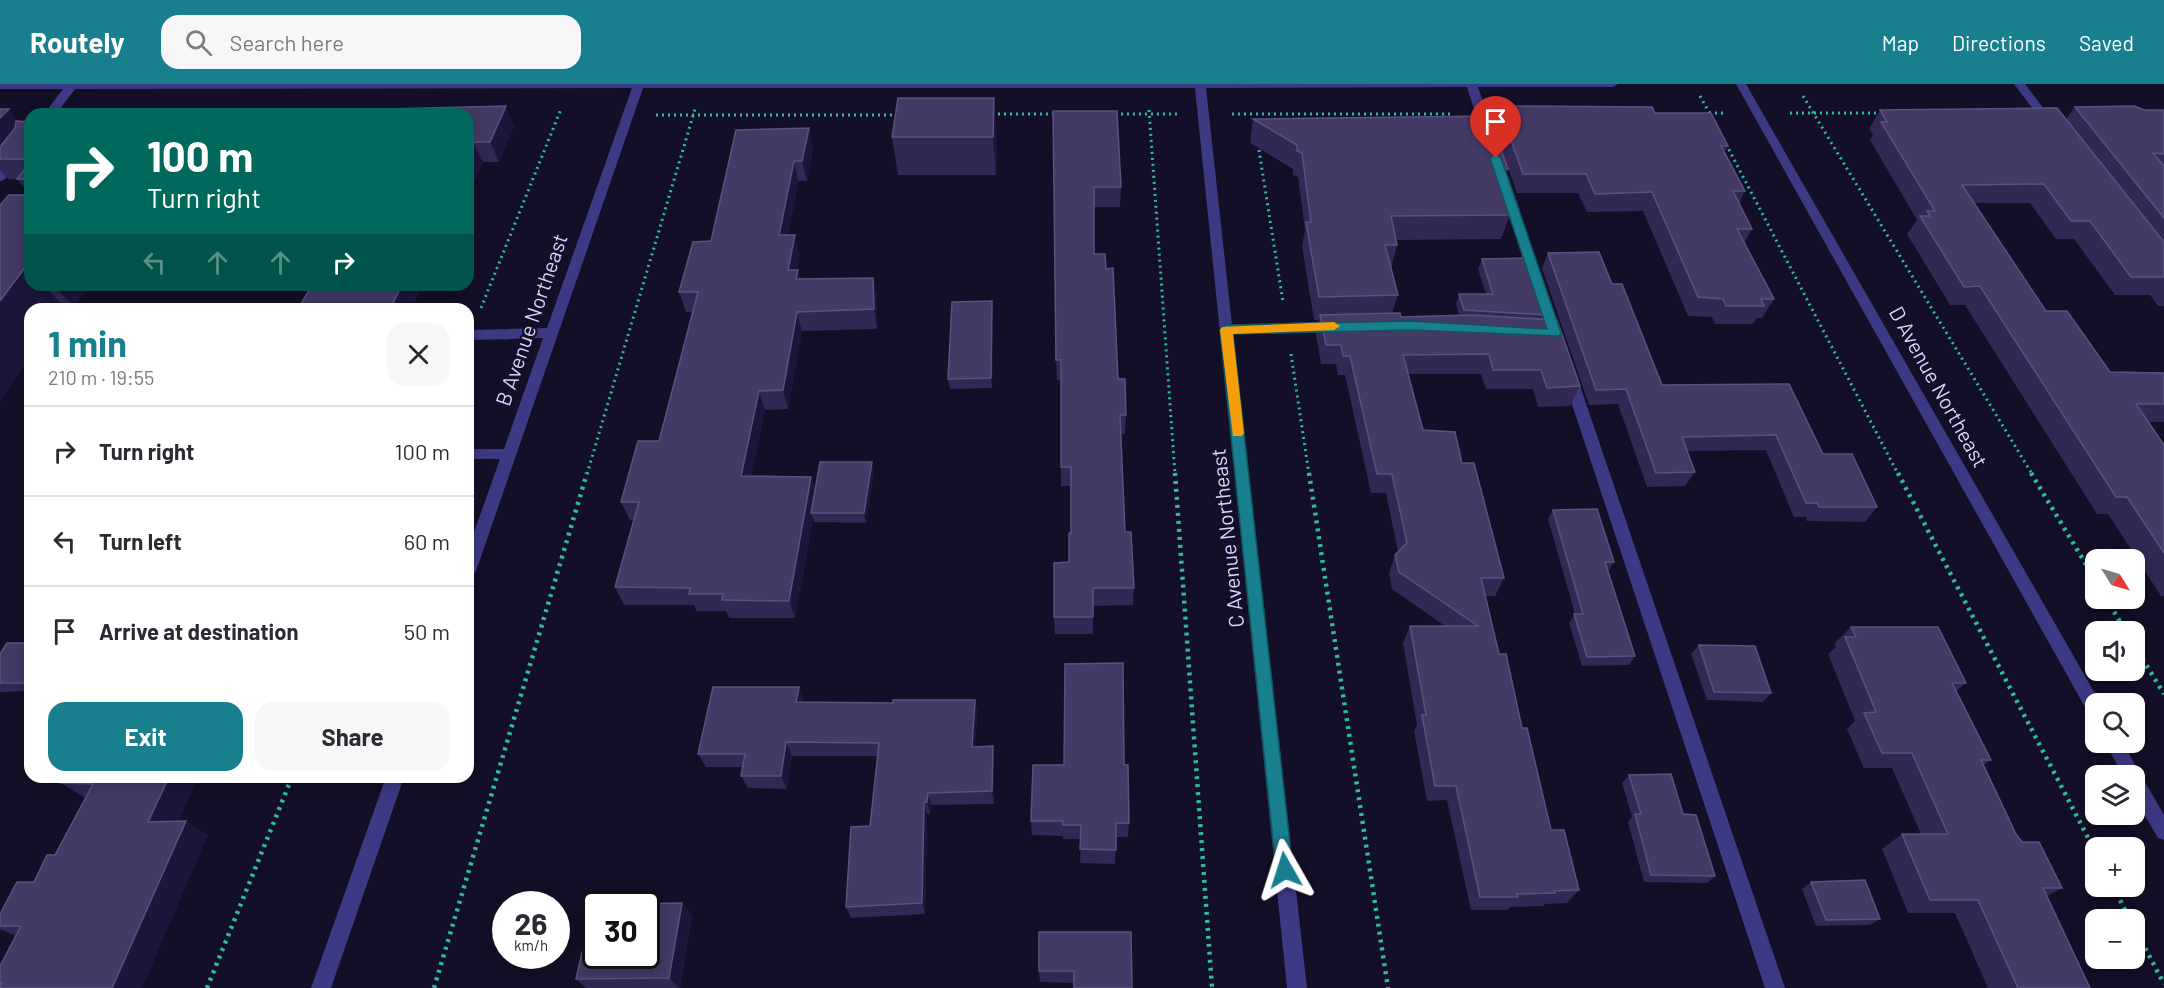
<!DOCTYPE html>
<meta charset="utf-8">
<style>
:root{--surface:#fff;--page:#f7f7f7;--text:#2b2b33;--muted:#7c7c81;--line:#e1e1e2;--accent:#187f8f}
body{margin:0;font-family:Barlow,sans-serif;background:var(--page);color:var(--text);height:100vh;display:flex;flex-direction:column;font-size:22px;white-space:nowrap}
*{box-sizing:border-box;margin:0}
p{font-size:20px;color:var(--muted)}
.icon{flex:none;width:33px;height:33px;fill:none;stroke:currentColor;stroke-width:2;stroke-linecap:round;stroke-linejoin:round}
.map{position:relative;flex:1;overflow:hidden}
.side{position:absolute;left:24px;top:219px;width:450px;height:480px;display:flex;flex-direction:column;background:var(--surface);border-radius:18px;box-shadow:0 3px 15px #0003}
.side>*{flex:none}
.hud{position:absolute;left:24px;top:24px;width:450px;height:183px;border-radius:18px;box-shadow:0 3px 15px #0003;background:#00695c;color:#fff;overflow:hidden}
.needle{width:39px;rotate:127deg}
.buttons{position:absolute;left:2085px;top:465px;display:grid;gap:12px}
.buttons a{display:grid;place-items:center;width:60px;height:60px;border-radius:12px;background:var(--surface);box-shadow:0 3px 15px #0003;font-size:30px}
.speed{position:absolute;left:492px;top:807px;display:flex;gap:12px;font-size:30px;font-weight:700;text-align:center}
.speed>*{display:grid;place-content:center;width:78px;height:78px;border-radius:50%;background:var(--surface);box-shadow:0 3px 15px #0003;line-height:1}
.speed small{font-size:15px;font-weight:400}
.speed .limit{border:3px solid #111;border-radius:9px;background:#fff;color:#111}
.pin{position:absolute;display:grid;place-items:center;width:51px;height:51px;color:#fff;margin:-62px -26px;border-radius:50% 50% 50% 0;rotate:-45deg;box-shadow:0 0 6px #0007}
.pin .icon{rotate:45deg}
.me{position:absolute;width:66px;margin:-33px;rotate:354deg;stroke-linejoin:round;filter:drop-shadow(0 0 4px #0008)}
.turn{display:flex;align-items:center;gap:21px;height:126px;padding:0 24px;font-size:27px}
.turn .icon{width:78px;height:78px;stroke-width:2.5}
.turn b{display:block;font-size:42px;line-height:51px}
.lanes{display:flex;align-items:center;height:57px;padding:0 24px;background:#0003;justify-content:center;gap:30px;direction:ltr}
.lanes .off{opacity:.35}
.round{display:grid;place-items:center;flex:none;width:63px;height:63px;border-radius:18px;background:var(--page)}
.headline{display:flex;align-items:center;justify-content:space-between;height:102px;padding:0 24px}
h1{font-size:36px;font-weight:700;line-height:45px;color:var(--accent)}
.primary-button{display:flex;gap:12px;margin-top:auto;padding:12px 24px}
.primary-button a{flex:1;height:69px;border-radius:18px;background:var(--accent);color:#fff;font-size:24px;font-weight:700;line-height:69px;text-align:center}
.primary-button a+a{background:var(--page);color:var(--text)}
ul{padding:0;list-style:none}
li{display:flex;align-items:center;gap:18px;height:90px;padding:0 24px;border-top:2px solid var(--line)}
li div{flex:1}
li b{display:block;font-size:22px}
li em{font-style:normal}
header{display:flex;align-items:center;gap:36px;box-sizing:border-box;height:84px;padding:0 30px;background:var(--accent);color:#fff}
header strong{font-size:28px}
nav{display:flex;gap:33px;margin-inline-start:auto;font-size:21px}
.search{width:420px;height:54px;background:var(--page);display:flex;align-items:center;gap:15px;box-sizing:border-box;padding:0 21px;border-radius:18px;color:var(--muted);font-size:22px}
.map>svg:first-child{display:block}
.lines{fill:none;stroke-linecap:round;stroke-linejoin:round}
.path-far1{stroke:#2fb8b0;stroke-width:3;stroke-dasharray:2 4;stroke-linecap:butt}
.path{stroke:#2fb8b0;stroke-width:4.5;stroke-dasharray:3 5;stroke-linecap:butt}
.minor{fill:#3d3a85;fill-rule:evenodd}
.wall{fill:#312854}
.shaded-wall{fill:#1d163a}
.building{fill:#433a66;stroke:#5a527e;stroke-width:1.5}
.route{fill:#187f8f;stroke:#10535d;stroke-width:1.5}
.slow{fill:#f59e0b}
.labels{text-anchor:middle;stroke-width:4.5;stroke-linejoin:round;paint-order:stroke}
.street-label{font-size:21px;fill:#d9d4ff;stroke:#130f26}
</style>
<header>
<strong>Routely</strong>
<div class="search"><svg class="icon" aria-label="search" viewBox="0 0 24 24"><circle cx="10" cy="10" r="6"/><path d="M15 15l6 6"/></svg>Search here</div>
<nav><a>Map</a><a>Directions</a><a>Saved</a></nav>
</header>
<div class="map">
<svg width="2164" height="904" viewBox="0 0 2164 904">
<rect width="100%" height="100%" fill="#130f26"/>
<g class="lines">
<!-- path-far1 -->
<g class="path-far1">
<path d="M1700,12l11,20"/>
<path d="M1803,12l229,378"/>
<path d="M1149,26l26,364"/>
<path d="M1709,29h17"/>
<path d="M1790,29h92"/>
<path d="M992,30h65"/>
<path d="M1115,30h62"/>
<path d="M1232,30h221"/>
<path d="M656,31h245"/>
<path d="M1258,60l25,158"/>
<path d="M1726,60l172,330"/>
<path d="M481,224l80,-199"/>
<path d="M1291,270l18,120"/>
<path d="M587,390l108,-365"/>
</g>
<!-- path -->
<g class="path">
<path d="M1175,389l37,515"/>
<path d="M1309,389l79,515"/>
<path d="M1898,389l198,380"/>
<path d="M2031,389l65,108"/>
<path d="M2106,514l20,34"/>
<path d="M2134,561l30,49"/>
<path d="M2113,802l17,34"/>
<path d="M2134,843l30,57"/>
<path d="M207,904l85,-211"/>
<path d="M434,904l153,-515"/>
</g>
<!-- minor -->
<g class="minor">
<path d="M0,0h1618l-5,3h-135l16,48 -6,3 -6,-3 -15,-48 -261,1 26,237 105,-4 7,5 -7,5 -104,3 74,654h-20l-92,-900h-552l-167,483 -3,4 -5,2v-28l32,-90h-32v-10h36l39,-111 -75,2v-10l79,-2 85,-240 -557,1 -19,25h-12l19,-25h-63z"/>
<path d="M1736,0h10l355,620h-5v14l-6,-2z"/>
<path d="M2014,0h11l29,38v4h-8z"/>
<path d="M30,51v12l-26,33 -4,1v-12l26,-32z"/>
<path d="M1498,76l6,4 59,173 -2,3 -5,2 -7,-5 -57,-173z"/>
<path d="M1570,288l7,5 208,611h-20l-202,-611z"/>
<path d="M2105,658h17l42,73v25l-6,-2 -24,-41v-21h-11z"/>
<path d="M386,693h18l-73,211h-20z"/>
</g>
</g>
<!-- wall -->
<g class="wall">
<path d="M1510,22l145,7 73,33 -3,6 20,39 -6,12 13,26 -8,15 30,55 -12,19h-5l-4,6h-38l-3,-7 -24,-1 -45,-105 -56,1 -9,-19h-61l-19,-53z"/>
<path d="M2075,23l89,3v196h-6l-8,-11h-35l-41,-56h-18l-26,-36h-56l72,108 64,61 54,1v49h-16l16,23v151h-3l-53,-82h-11l-132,-209h-15l-43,-71 10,-14 -47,-80 3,-5 -4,-6 11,-19 186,9z"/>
<path d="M0,25l19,13h11v72l-13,-15h-9l-8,-9z"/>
<path d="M1053,27l68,76 -1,20h-26v47l12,15 12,110 8,36 -1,19h-4l4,98 9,56 -1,17 -40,1v28h-38l-1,-17 15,-55 2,-29v-47h-10v-106h-4l-1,-20z"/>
<path d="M468,30l46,12 -15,36h-16l-15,33z"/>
<path d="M1253,35l255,50 -7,20 9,26 -9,24 -105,1 1,5 -6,24 7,26 -6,18 9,4 58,-1 -3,-12 3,-10h27l-8,-25 4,-10 65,56 -1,4 34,67 -10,20 -32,1 -5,-18h-47l-5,-15h-73l15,56 39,33 42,115 -9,18h-10l14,58 23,74 29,102 28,60 -12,13 -22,1 -2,2 -33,1 -3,3h-36l-24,-110 -20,1 -13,-70 3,-6 -14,-82 7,-17h35l-53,-37 -3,-16 6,-18 3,-3 -12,-59h-15l-26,-118h-7l-2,-11h-15l-5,-30 3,-14h-5l-12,-74 3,-16 -7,-53 -5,-2v-6l-43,-26z"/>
<path d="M736,46l77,18 -6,33h-9l-10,54 12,20 -3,15 4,9 72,-1 4,19v32l-75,2 -14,78 -23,1 -14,66 60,1 4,13 59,-19 -8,52 -52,-1 -1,-4 -18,100h-66l-3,-7h-29l-3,-6h-70l-9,-18 19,-67h-4l-9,-18 38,-61 34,-129h-7l-7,-20 32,-51z"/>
<path d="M997,52l-1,39h-98l-6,-38z"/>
<path d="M30,111v90h59l-15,22h-10l-64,94v-196z"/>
<path d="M1548,169l64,31 50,101 161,69 54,53 -12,15 -58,-1 -1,-4h-12l-28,-67 -79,1 8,21 -10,14 -38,1 -29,-83 -29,1 -47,-137z"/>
<path d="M993,228l-1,76 -42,1 -2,-10z"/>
<path d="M1553,426l61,52 -6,9 27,85 -6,9 -47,1 -13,-43 6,-9 -27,-95z"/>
<path d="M1851,543l115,56 -10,8 35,69 -7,5 32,69 46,54 -15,8 43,92h-102l-33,-75h-47l-26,-64 20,-15h19l-29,-66h-28l-17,-39 8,-8 -27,-67 8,-7 -2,-3z"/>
<path d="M30,559v48l-30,1v-38z"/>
<path d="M1699,561l72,48 -8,9 -56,-2 -16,-46z"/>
<path d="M975,616l2,13 -2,34 19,12v45l-63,1 -1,9h-3l-2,100 -74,4 -5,-11 24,-81 8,-70h-86l-5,33 -39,-1 -7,-12 2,-9h-37l-8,-13 106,-53v1l89,1z"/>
<path d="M1124,681l5,58 -1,14h-12l-1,27 -35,-1 1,-24h-18v-3l-31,-1 -1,-14z"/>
<path d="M1629,691l54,39 32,62 -8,7 -63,-1 -16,-60 4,-5 -10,-34z"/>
<path d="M198,693l-20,44 30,14 -208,153v-22l16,-30 -16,-7v-15l34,-32 21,-27 30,-57 -24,-15z"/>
<path d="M1811,798l69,37 -10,6 -54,1 -14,-37z"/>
<path d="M682,819l10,13 -12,72h-94l-10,-9z"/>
<path d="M1039,848l93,56 -58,-5 -34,-1 -1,-11z"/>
</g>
<!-- shaded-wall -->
<g class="shaded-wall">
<path d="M994,14l3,38 -1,39 -3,-38z"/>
<path d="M506,22l8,20 -15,36 -9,-20z"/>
<path d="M9,25l16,20 -25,30v-41z"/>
<path d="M809,44l4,20 -6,33 -5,-20z"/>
<path d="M473,58l10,20 -15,33v-41z"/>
<path d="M794,77l4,20 -14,74 -5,-20z"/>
<path d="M795,151l5,20 -7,35 -5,-20z"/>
<path d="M26,182l4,4v15h14l20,22 -1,2h-33v48l-30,44v-100z"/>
<path d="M798,186l5,20 -7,-11z"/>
<path d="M873,194l4,19v32l-3,-20z"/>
<path d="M53,201h36l-15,22z"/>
<path d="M402,201h17l2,4 -9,20h-22z"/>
<path d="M992,217l1,11 -1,76 -1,-10z"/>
<path d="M797,228l5,19 -14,78 -5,-19z"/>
<path d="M759,307l6,19 -18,85 -6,-19z"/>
<path d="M872,378l2,9 -8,52 -2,-10z"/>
<path d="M811,393l5,18 -5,18 2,5 -18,100 -6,-17z"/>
<path d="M30,591v11l-4,-3z"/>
<path d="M799,603l5,14 -3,15 -5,-14z"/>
<path d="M975,616l2,13 -3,47 -2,-13z"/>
<path d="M786,658l6,14 -5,33 -6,-13z"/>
<path d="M993,662l1,13v45l-2,-13z"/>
<path d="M169,693h29l-27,59 -23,-14z"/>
<path d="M928,709l3,12 -1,9 -3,-12z"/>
<path d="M924,718l3,12 -2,100 -3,-11z"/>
<path d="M186,737l22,14 -66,153h-30z"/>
<path d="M682,819l10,13 -12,72h-1l-10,-10z"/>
</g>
<!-- building -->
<g class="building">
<path d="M898,14h96l-1,39h-101z"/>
<path d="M506,22l-16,36h-17l-5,12v-40h-88l4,-5z"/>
<path d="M1510,22l142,1 3,6h56l17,33h-7l24,45h-12l19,38h-15l37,70h-13l3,7h-38l-3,-7 -25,-2 -46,-105 -57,2 -9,-20h-63l-19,-53h8z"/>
<path d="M2134,22l10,4h20v44l-11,-1 11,13v52l-89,-111z"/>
<path d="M2057,24l107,134v35h-33l-41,-56h-19l-27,-37 -82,1 84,126h21l43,61 54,1v31h-28l28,41v108l-37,-56h-11l-136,-211 -16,1 -44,-71h10l-3,-5h8l-54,-89h6l-7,-12z"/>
<path d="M0,25h9l-9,9z"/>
<path d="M1053,27h64l4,76h-27v67h11l1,15 7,-1 5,111h7l1,36h-6l5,117h6l3,56h-41v29h-39v-54l15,-1v-29h2v-66h-10v-107h-5z"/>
<path d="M238,29h45l-1,1z"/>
<path d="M1489,32l19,53h-13l15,46 -119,1 6,29h-12l13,50 -79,2 -13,-75h5l-9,-69 -5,-2v-6l-44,-26z"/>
<path d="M16,37l14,1v37h-30v-12l15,-19z"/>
<path d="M809,44l-7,33h-8l-15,74h16l-7,35h10l-2,9 77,-1 1,31 -77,3 -14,78 -24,1 -18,85 70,1 -22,124 -67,-1 1,-6h-34l1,-6 -75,-1 24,-85h-18l17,-61h21l39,-149h-19l14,-50 18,-1 25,-111z"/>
<path d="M30,78v17h-13z"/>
<path d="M9,111h21v71h-4l-26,35v-96z"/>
<path d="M1599,168l13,32h10l40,101 127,-1 34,70h29l25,53h-58l-2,-4h-11l-30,-68 -94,2 13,35 -39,1 -30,-84 -30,1 -48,-137z"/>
<path d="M1528,174l19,57 -83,-5 -5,-16h34l-11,-35z"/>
<path d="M312,201h90l-12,24h-92z"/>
<path d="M992,217l-1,77 -43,1 4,-77z"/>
<path d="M1400,229l1,4 70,-2 86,5 23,66 -33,2 -6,-18h-48l-4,-16 -86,1 20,75 32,2 7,31h12l30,115h-23l18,76h7l16,74h5l24,102h13l15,60 -25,1 1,2 -38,1 1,3h-38l-24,-111h-21l-13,-71h4l-16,-89h68l-79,-54 -4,-17 12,-12 -15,-69h-15l-27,-118h-7l-2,-11h-15l-6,-30z"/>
<path d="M820,378h52l-8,51h-53z"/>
<path d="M1597,425l17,53h-9l30,94 -48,1 -13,-43h9l-30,-104z"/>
<path d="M1851,543h87l28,56h-14l39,77h-10l35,74 6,8h17l23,46h-19l47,100h-72l-40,-88h-48l-28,-66h46l-36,-81h-30l-18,-40 12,-1 -31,-75h11z"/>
<path d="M7,559h23v32l-4,8h-26v-29z"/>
<path d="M1699,561l56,1 16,47 -57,-1z"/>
<path d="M1123,579l1,102h4l1,58h-13v27l-36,-1 1,-24h-18v-4h-32l2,-56h31l1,-101z"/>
<path d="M713,603h86l-3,15 97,1v-3h82l-3,47 21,-1 -1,45 -64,2 -1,9h-3l-2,101 -76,4 5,-80 19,-1 9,-83 -93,-1 -5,34h-40l4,-22h-47z"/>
<path d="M1671,690l12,40 13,1 19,61 -64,-1 -16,-61h6l-12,-39z"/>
<path d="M64,693h105l-21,45 38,-1 -74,167h-112l2,-5 -2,1v-18l21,-40h-21v-12l17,-32h17l13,-27h8l38,-71 -32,-1z"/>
<path d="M1865,796l15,39 -54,1 -15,-38z"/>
<path d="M682,819l-13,75 -93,1 17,-74h3v51h50v-52h-23z"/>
<path d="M1039,848h92l1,56h-58v-17h-35z"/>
</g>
<!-- route -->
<path class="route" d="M1496,70l5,4 60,175 -2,3 -148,-6 -178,4 60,536 -3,6 -5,2 -6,-2 -3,-6 -56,-540 6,-5 185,-4 136,8 -57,-171z"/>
<!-- slow -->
<path class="slow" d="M1334,238l6,4 -6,4 -101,4 11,99 -2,3h-9l-13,-106 2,-3z"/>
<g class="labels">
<!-- street labels -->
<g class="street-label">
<text transform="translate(532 236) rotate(-71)" y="7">B Avenue Northeast</text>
<text transform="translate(1938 303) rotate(61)" y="7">D Avenue Northeast</text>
<text transform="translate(1228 454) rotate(-96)" y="7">C Avenue Northeast</text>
</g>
</g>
</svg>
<div class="buttons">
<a><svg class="needle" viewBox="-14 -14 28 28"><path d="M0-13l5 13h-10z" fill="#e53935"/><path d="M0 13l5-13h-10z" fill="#7c7c81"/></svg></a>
<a><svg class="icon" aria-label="sound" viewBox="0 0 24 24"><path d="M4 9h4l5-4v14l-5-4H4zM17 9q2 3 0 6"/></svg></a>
<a><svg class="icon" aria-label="search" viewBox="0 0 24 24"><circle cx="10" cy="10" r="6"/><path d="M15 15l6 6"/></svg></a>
<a><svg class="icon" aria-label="layers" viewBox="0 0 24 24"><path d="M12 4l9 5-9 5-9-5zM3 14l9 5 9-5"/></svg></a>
<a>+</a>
<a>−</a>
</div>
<div class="speed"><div>26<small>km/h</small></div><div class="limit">30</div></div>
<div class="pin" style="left:1496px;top:74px;background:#d93025"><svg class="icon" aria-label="arrive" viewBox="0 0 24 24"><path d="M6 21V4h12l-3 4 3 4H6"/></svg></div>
<svg class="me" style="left:1285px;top:786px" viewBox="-20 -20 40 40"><path d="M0-17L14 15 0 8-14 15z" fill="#187f8f" stroke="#fff" stroke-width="4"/></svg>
<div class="hud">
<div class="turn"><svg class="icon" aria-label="right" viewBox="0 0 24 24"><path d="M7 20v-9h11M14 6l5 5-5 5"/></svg><div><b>100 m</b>Turn right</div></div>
<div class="lanes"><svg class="icon off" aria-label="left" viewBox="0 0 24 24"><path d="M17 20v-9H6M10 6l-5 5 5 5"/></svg><svg class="icon off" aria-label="ahead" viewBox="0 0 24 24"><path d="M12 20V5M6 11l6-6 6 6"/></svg><svg class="icon off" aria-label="ahead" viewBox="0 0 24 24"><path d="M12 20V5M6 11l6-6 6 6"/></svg><svg class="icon" aria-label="right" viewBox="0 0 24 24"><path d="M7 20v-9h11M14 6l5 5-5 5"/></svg></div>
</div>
<section class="side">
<div class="headline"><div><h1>1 min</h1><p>210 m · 19:55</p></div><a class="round"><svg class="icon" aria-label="close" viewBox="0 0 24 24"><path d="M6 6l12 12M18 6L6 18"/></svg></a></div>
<ul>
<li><svg class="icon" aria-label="right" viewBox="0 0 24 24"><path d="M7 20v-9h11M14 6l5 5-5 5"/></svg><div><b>Turn right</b></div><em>100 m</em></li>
<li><svg class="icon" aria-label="left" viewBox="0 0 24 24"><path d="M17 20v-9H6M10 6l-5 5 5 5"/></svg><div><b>Turn left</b></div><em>60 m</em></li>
<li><svg class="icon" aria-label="arrive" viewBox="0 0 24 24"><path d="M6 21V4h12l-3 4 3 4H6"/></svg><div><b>Arrive at destination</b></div><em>50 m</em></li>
</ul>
<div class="primary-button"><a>Exit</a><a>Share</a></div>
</section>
</div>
